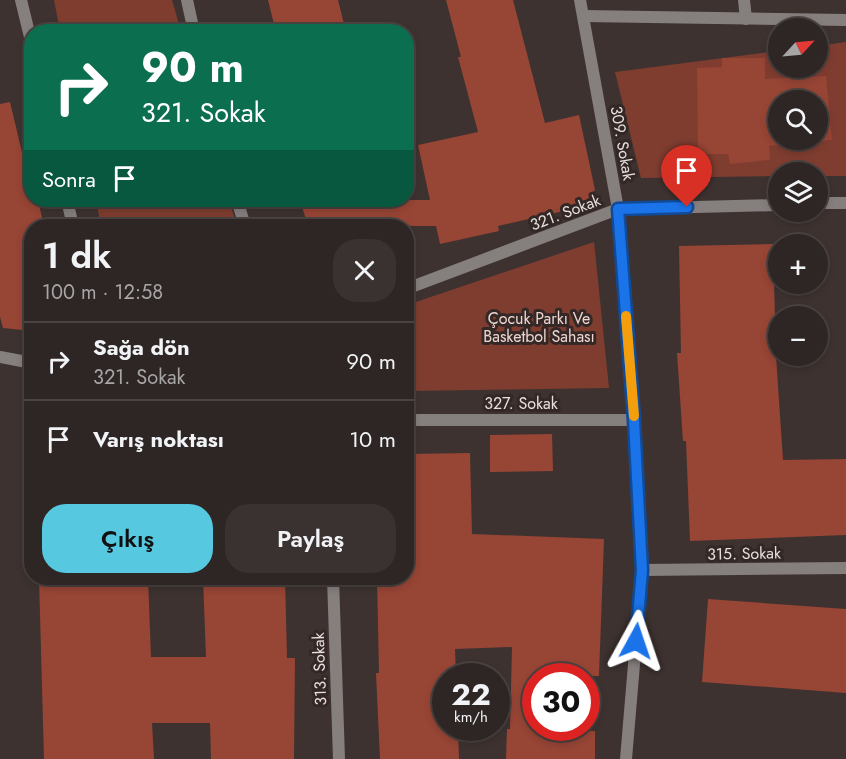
<!DOCTYPE html>
<html lang="tr">
<meta charset="utf-8">
<style>
:root{--surface:#2e2624;--page:#3a3231;--text:#f1f3f6;--muted:#a7a5a6;--line:#494341;--accent:#56c9e0}
body{margin:0;font-family:Jost,sans-serif;background:var(--page);color:var(--text);height:100vh;display:flex;flex-direction:column;font-size:22px;white-space:nowrap}
*{box-sizing:border-box;margin:0}
p{font-size:20px;color:var(--muted)}
.icon{flex:none;width:33px;height:33px;fill:none;stroke:currentColor;stroke-width:2;stroke-linecap:round;stroke-linejoin:round}
.map{position:relative;flex:1;overflow:hidden}
.side{position:absolute;left:24px;top:219px;width:390px;height:366px;display:flex;flex-direction:column;background:var(--surface);border-radius:24px;box-shadow:0 3px 9px #0003,0 0 0 2px var(--line)}
.side>*{flex:none}
.hud{position:absolute;left:24px;top:24px;width:390px;height:183px;border-radius:24px;box-shadow:0 3px 9px #0003,0 0 0 2px var(--line);background:#0b6e4f;color:#fff;overflow:hidden}
.needle{width:39px;rotate:64deg}
.controls{position:absolute;left:768px;top:18px;display:grid;gap:12px}
.controls a{display:grid;place-items:center;width:60px;height:60px;border-radius:50%;background:var(--surface);box-shadow:0 3px 9px #0003,0 0 0 2px var(--line);font-size:30px}
.speed{position:absolute;left:432px;top:663px;display:flex;gap:12px;font-size:30px;font-weight:700;text-align:center}
.speed>*{display:grid;place-content:center;width:78px;height:78px;border-radius:50%;background:var(--surface);box-shadow:0 3px 9px #0003,0 0 0 2px var(--line);line-height:1}
.speed small{font-size:15px;font-weight:400}
.speed .limit{border:9px solid #d22;background:#fff;color:#111}
.pin{position:absolute;display:grid;place-items:center;width:51px;height:51px;color:#fff;margin:-62px -26px;border-radius:50% 50% 50% 0;rotate:-45deg;box-shadow:0 0 6px #0007}
.pin .icon{rotate:45deg}
.me{position:absolute;width:66px;margin:-33px;rotate:5deg;stroke-linejoin:round;filter:drop-shadow(0 0 4px #0008)}
.turn{display:flex;align-items:center;gap:21px;height:126px;padding:0 18px;font-size:27px}
.turn .icon{width:78px;height:78px;stroke-width:2.5}
.turn b{display:block;font-size:42px;line-height:51px}
.then{display:flex;align-items:center;height:57px;padding:0 18px;background:#0003;gap:12px;font-size:22px}
.round{display:grid;place-items:center;flex:none;width:63px;height:63px;border-radius:24px;background:var(--page)}
.head{display:flex;align-items:center;justify-content:space-between;height:102px;padding:0 18px}
h1{font-size:36px;font-weight:600;line-height:45px}
.action{display:flex;gap:12px;margin-top:auto;padding:12px 18px}
.action a{flex:1;height:69px;border-radius:24px;background:var(--accent);color:#111;font-size:24px;font-weight:600;line-height:69px;text-align:center}
.action a+a{background:var(--page);color:var(--text)}
ul{padding:0;list-style:none}
li{display:flex;align-items:center;gap:18px;height:78px;padding:0 18px;border-top:2px solid var(--line)}
li div{flex:1}
li b{display:block;font-size:22px}
li em{font-style:normal}
.map>svg:first-child{display:block}
.green{fill:#7f3d30;fill-rule:evenodd}
.building{fill:#974535;fill-rule:evenodd}
.lines{fill:none;stroke-linecap:round;stroke-linejoin:round}
.street{stroke:#857f7e;stroke-width:12}
.route-casing{stroke:#114b97;stroke-width:15}
.route{stroke:#1a73e8;stroke-width:10}
.slow{stroke:#f59e0b;stroke-width:10}
.labels{text-anchor:middle;stroke-width:6;stroke-linejoin:round;paint-order:stroke}
.street-label{font-size:16px;fill:#e7e0de;stroke:#332826}
.park-label{font-size:16px;fill:#efd6d1;stroke:#332826}
</style>
<div class="map">
<svg width="846" height="759" viewBox="0 0 846 759">
<rect width="100%" height="100%" fill="#3d3230"/>
<!-- green -->
<g class="green">
<path d="M54,0h118l9,31h-121z"/>
<path d="M846,42v134h-28v-4h-40v4l-137,2 -26,-106 163,-21v17h40v-22zM778,100h40v40h-40z"/>
<path d="M96,200h133l8,26h-136z"/>
<path d="M594,242l15,146 -202,3v-86z"/>
</g>
<!-- building -->
<g class="building">
<path d="M268,0h70l8,32h-70z"/>
<path d="M446,0h67l32,123 34,-8 16,75 -14,17 -83,19 1,5 -59,13 -4,-18h-128l-8,-26h130l-12,-55 60,-13 -20,-75h3z"/>
<path d="M722,58h43v21l61,-3 6,64 -63,6 1,14 -40,4 -2,-10h-30l-1,-86 25,-1zM778,100h40v40h-40z"/>
<path d="M10,102l15,63 7,-1v36h6l5,22 -11,3v106l-29,-3 -3,-11v-213z"/>
<path d="M773,244l3,112 7,104 63,-1v76l-156,6 -4,-100h-3l-6,-88h4l-2,-107z"/>
<path d="M552,434l1,37 -63,1v-37z"/>
<path d="M470,453l2,81 132,5 -5,137h-63v53l59,2v28h-89l1,-30h3l2,-82 -57,2 1,27h-10v52h12l1,31h-79l-4,-86h3l-2,-95h29v-124z"/>
<path d="M39,578h109l3,79h55l-3,-79h82l2,80h8l-1,101h-83l-1,-36h-58l2,36h-110z"/>
<path d="M708,599l138,10v84l-144,-11z"/>
</g>
<g class="lines">
<!-- street -->
<g class="street">
<path d="M21,0l11,45"/>
<path d="M187,0l7,32"/>
<path d="M580,0l38,209 16,211 8,150 -16,189"/>
<path d="M744,0l2,19"/>
<path d="M584,16l262,4"/>
<path d="M67,200l6,26"/>
<path d="M237,200l8,26"/>
<path d="M818,203h28"/>
<path d="M406,289l212,-80 160,-4"/>
<path d="M0,357l32,6"/>
<path d="M406,420h228"/>
<path d="M642,570l204,-2"/>
<path d="M333,578l6,181"/>
</g>
</g>
<g class="lines">
<defs>
<path id="route" d="M636,641l6,-71 -8,-150 -16,-211 69,-2"/>
</defs>
<!-- route casing -->
<use href="#route" class="route-casing"/>
<!-- route -->
<use href="#route" class="route"/>
<!-- slow -->
<path class="slow" d="M626,316l8,100"/>
</g>
<g class="labels">
<!-- street labels -->
<g class="street-label">
<text transform="translate(623 143) rotate(80)" y="6">309. Sokak</text>
<text transform="translate(565 212) rotate(-21)" y="6">321. Sokak</text>
<text x="521" y="409">327. Sokak</text>
<text transform="translate(744 553) rotate(-1)" y="6">315. Sokak</text>
<text transform="translate(319 669) rotate(-92)" y="6">313. Sokak</text>
</g>
<!-- park labels -->
<g class="park-label">
<text x="539" y="324">Çocuk Parkı Ve<tspan x="539" dy="18">Basketbol Sahası</tspan></text>
</g>
</g>
</svg>
<div class="controls">
<a><svg class="needle" viewBox="-14 -14 28 28"><path d="M0-13l5 13h-10z" fill="#e53935"/><path d="M0 13l5-13h-10z" fill="#a7a5a6"/></svg></a>
<a><svg class="icon" aria-label="search" viewBox="0 0 24 24"><circle cx="10" cy="10" r="6"/><path d="M15 15l6 6"/></svg></a>
<a><svg class="icon" aria-label="layers" viewBox="0 0 24 24"><path d="M12 4l9 5-9 5-9-5zM3 14l9 5 9-5"/></svg></a>
<a>+</a>
<a>−</a>
</div>
<div class="speed"><div>22<small>km/h</small></div><div class="limit">30</div></div>
<div class="pin" style="left:687px;top:207px;background:#d93025"><svg class="icon" aria-label="arrive" viewBox="0 0 24 24"><path d="M6 21V4h12l-3 4 3 4H6"/></svg></div>
<svg class="me" style="left:636px;top:641px" viewBox="-20 -20 40 40"><path d="M0-17L14 15 0 8-14 15z" fill="#1a73e8" stroke="#fff" stroke-width="4"/></svg>
<div class="hud">
<div class="turn"><svg class="icon" aria-label="right" viewBox="0 0 24 24"><path d="M7 20v-9h11M14 6l5 5-5 5"/></svg><div><b>90 m</b>321. Sokak</div></div>
<div class="then">Sonra<svg class="icon" aria-label="arrive" viewBox="0 0 24 24"><path d="M6 21V4h12l-3 4 3 4H6"/></svg></div>
</div>
<section class="side">
<div class="head"><div><h1>1 dk</h1><p>100 m · 12:58</p></div><a class="round"><svg class="icon" aria-label="close" viewBox="0 0 24 24"><path d="M6 6l12 12M18 6L6 18"/></svg></a></div>
<ul>
<li><svg class="icon" aria-label="right" viewBox="0 0 24 24"><path d="M7 20v-9h11M14 6l5 5-5 5"/></svg><div><b>Sağa dön</b><p>321. Sokak</p></div><em>90 m</em></li>
<li><svg class="icon" aria-label="arrive" viewBox="0 0 24 24"><path d="M6 21V4h12l-3 4 3 4H6"/></svg><div><b>Varış noktası</b></div><em>10 m</em></li>
</ul>
<div class="action"><a>Çıkış</a><a>Paylaş</a></div>
</section>
</div>
